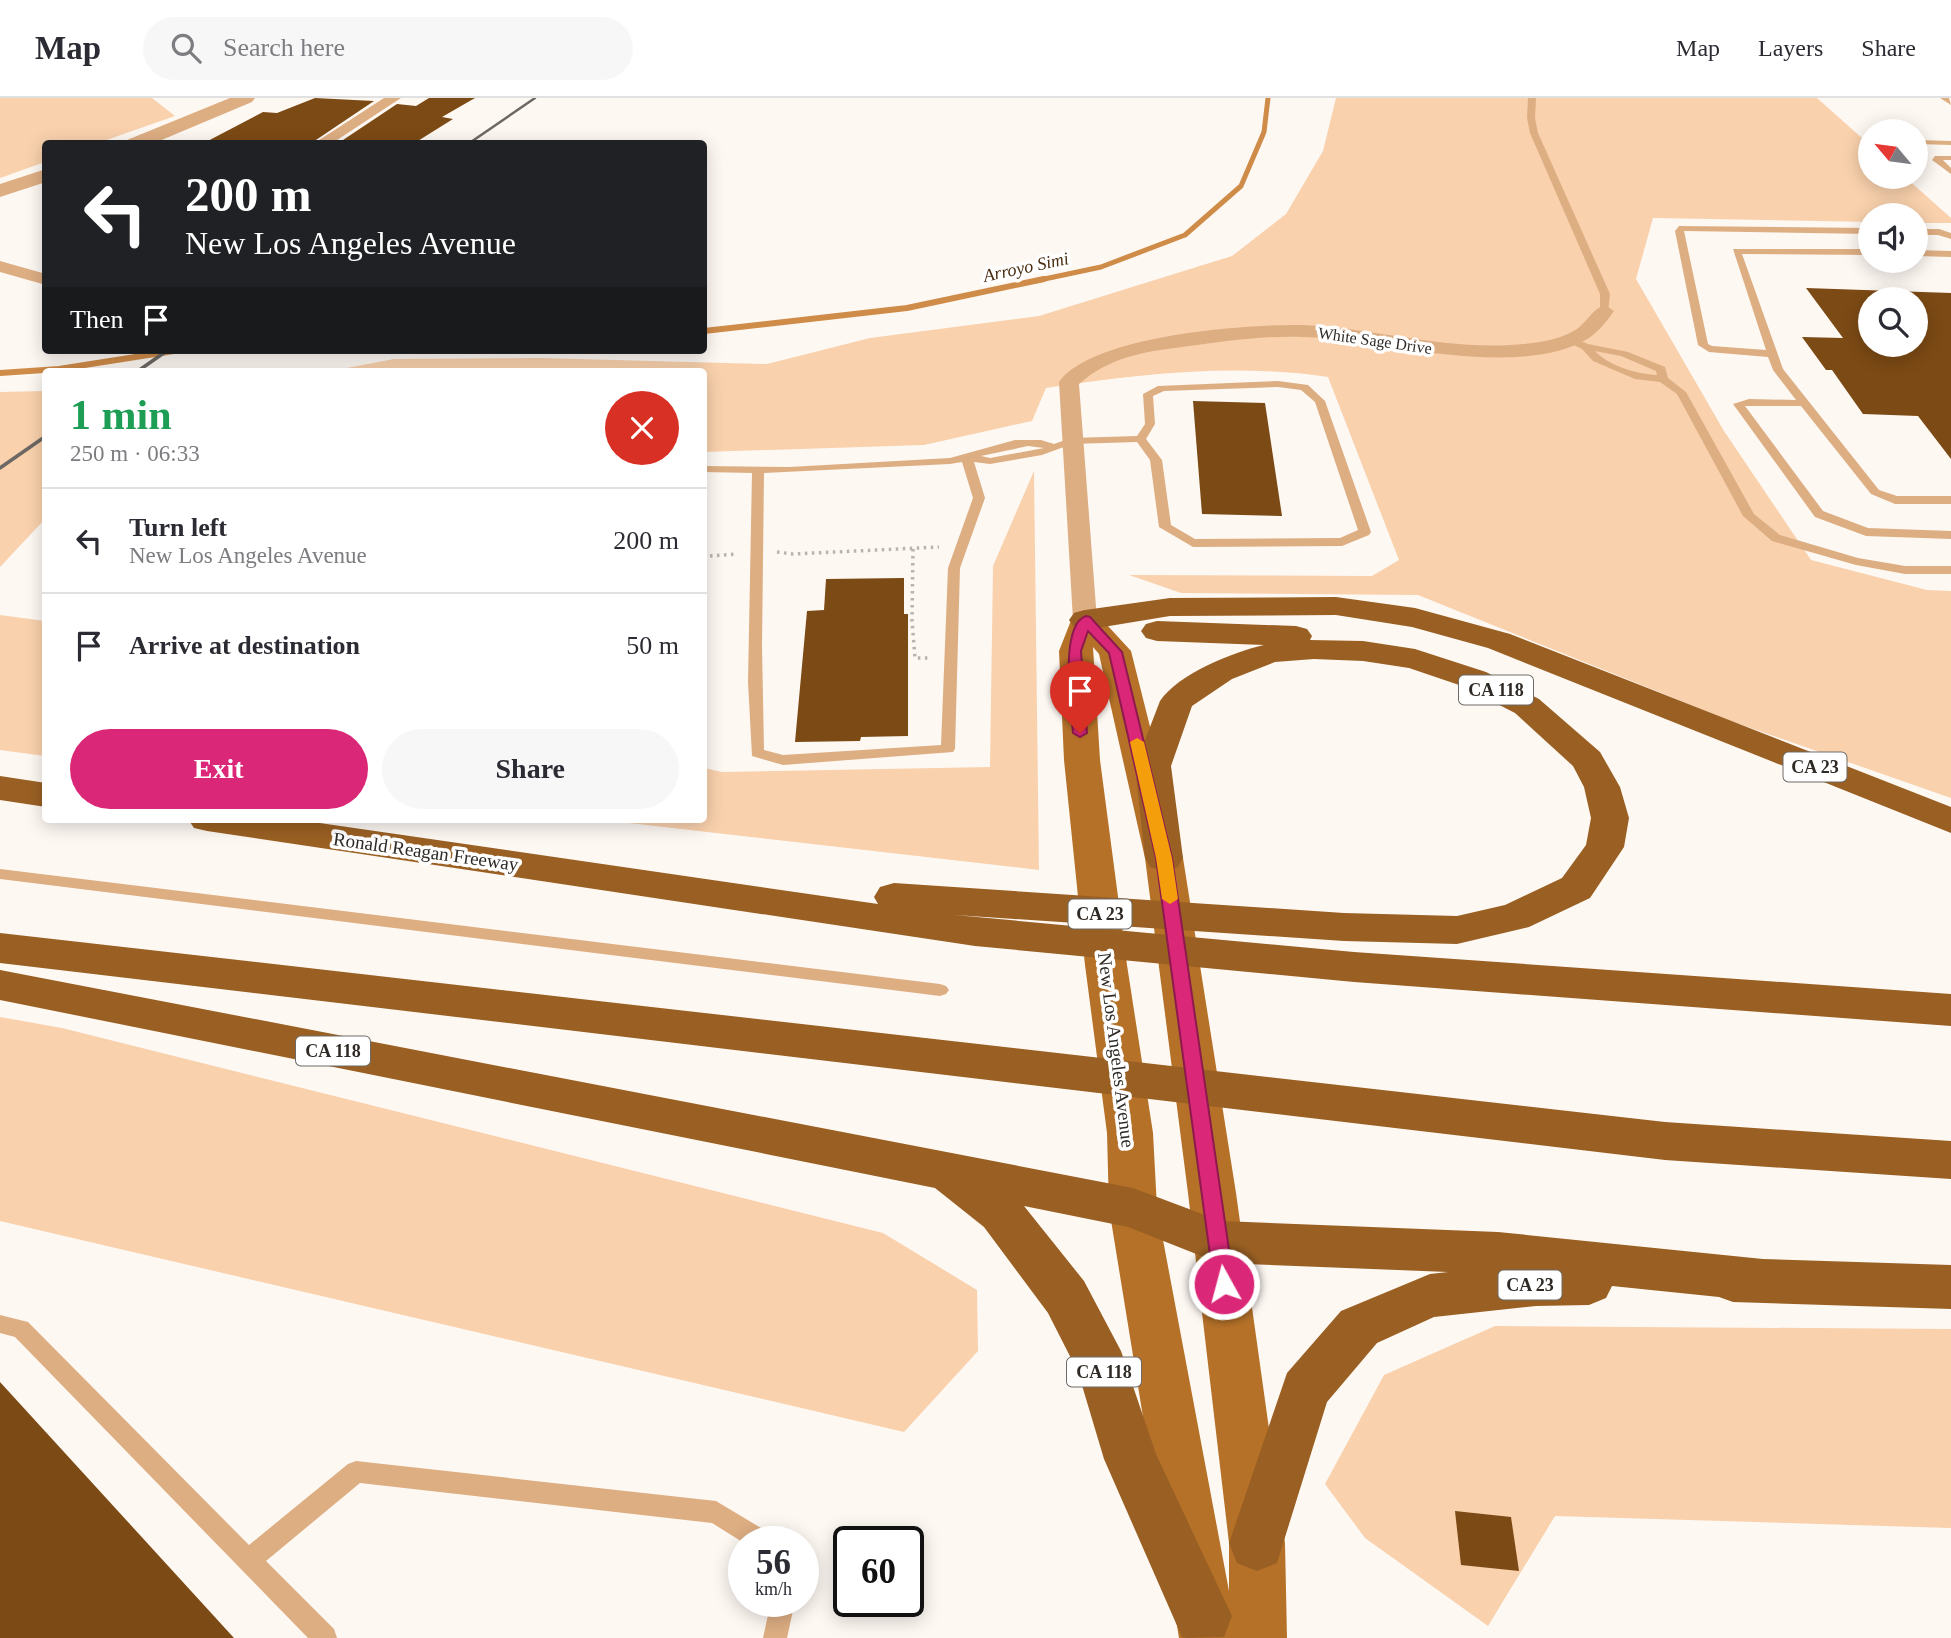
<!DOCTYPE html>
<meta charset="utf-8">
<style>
:root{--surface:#fff;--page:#f7f7f7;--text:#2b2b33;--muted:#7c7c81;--line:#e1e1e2;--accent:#db2777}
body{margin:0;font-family:Georgia,serif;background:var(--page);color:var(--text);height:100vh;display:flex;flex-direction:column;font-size:26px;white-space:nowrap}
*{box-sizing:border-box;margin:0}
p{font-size:23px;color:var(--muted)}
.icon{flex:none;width:38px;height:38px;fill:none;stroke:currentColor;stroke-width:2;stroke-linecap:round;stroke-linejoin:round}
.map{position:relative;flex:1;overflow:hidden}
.details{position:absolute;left:42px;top:270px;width:665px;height:455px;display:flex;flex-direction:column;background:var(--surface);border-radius:7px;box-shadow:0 4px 18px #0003}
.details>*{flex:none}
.hud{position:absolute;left:42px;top:42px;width:665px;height:214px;border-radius:7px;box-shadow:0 4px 18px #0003;background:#202124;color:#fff;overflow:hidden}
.needle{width:46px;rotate:299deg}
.fabs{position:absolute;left:1858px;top:21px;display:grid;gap:14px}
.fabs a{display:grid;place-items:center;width:70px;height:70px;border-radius:50%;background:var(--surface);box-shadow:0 4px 18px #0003;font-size:35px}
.speed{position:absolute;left:728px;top:1428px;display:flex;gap:14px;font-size:35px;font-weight:700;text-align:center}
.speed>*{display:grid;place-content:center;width:91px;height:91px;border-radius:50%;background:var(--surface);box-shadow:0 4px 18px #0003;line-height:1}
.speed small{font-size:18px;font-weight:400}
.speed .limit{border:4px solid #111;border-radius:10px;background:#fff;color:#111}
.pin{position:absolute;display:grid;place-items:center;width:60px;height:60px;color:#fff;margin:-72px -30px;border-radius:50% 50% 50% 0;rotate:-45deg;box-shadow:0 0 7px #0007}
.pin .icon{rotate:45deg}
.me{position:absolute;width:77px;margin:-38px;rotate:353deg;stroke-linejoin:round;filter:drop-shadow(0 0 5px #0008)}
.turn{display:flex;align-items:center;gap:24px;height:147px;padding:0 28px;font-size:32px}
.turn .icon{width:91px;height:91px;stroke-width:2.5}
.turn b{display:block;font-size:49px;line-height:60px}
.then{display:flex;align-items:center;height:66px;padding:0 28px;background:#0003;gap:14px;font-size:26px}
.round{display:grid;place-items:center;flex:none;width:74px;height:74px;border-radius:37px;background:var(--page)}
.overview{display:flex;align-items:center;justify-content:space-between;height:119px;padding:0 28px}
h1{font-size:42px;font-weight:700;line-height:52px;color:#1e9e55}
.primary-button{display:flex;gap:14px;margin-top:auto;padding:14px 28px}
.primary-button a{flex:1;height:80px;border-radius:42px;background:var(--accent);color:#fff;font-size:28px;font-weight:700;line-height:80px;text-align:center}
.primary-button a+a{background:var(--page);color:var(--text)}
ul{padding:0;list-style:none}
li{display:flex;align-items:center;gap:21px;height:105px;padding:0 28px;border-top:2px solid var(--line)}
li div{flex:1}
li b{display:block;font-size:26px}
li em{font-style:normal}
header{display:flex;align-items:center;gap:42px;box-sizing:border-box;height:98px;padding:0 35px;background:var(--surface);border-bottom:2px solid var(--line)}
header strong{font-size:33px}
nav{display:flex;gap:38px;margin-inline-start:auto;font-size:24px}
.search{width:490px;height:63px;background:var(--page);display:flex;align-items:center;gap:18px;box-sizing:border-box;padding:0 24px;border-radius:38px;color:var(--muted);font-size:26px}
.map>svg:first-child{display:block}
.green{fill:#f9d1ad}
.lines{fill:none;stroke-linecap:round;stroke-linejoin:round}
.stream-far1{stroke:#cf8b48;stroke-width:5}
.stream{stroke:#cf8b48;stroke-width:6}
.building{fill:#7c4a14;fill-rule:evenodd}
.path{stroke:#b8b3ae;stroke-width:3.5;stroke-dasharray:2.5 4.5;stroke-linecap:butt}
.service{fill:#deae83;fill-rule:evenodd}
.minor{fill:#deae83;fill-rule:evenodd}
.tertiary{fill:#deae83;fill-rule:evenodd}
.primary{fill:#b57128;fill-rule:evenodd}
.motorway{fill:#9a6023;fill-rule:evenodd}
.rail-far1{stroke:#6d6863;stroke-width:2.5}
.rail{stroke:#6d6863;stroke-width:3.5}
.route{fill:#db2777;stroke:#8e194d;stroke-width:2}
.slow{fill:#f59e0b}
.labels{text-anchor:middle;stroke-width:7;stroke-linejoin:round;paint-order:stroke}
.far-street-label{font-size:16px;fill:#2f2a25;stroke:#fff}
.far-water-label{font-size:18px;font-style:italic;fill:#492d10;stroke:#fff}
.shield{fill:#fff;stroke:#6d6a66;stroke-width:2}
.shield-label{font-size:18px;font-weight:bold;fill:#2f2a25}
.street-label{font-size:19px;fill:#2f2a25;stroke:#fff}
</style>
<header>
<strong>Map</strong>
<div class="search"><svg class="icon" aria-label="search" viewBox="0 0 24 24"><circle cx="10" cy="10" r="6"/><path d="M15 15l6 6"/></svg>Search here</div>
<nav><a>Map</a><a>Layers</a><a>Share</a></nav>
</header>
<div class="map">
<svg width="1951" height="1540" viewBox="0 0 1951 1540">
<rect width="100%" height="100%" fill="#fef8f3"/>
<!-- green -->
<g class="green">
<path d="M0,0h152l23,18 -77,27 -52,1 -1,18 -45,16z"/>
<path d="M1336,0h481l54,48v31h34l46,41v5h-35v-8h-45v7l-218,-4 -17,61 88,152 87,129 116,30 24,1v207l-220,-77 -313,-126 -237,-2 -52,-18 243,1 27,-16 -71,-183c-95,-14 -188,-3 -282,11l-14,33 -108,24 -220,7v-81h-373l63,-12 145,-1 228,6 103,-26 169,-22 193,-60 54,-42 37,-63z"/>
<path d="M45,293v128l-45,48v-175z"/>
<path d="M1034,373l5,399 -445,-51h110v-51l18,4 268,-5 3,-201z"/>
<path d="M0,517l45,6v135l-45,-6z"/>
<path d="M0,919l62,11 821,205 94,57 1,61 -74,81 -904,-211z"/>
<path d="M1495,1228l456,3v199l-396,-12 -67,110 -123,-88 -40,-54 59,-109z"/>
</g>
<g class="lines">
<!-- stream-far1 -->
<path class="stream-far1" d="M1035,183l66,-14 84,-32 56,-49 23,-54 4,-34"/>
<!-- stream -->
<g class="stream">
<path d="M704,233l203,-23 137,-29"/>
<path d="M0,275l59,-4 121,-19"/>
</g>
</g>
<!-- building -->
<g class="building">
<path d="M315,0l59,3 -64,43h-108l61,-32 14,1z"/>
<path d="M429,0h46l-33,19 11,2 -40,25h-76l60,-40 19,2z"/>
<path d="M1806,190l145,5v166l-33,-43 -55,-2 -31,-44h-6l-24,-33 41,1zM1871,201h45v46h-45z"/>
<path d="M1193,303l72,2 17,113 -80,-2z"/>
<path d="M904,480v36h4v122l-47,1 -1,4 -65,1 12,-131 17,-1 2,-31z"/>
<path d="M0,1284l234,256h-234z"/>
<path d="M1455,1413l56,6 8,54 -58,-6z"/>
</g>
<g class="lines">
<!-- path -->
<g class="path">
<path d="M913,451l-1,71 3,38h14"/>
<path d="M777,454l16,2 146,-7"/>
<path d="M710,458l27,-2"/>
</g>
<!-- service -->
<g class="service">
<path d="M1528,0h8l-1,20 3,15 72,161 -2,19 -8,-2v-17l-70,-161 -3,-15z"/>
<path d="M1940,0h9l2,7z"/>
<path d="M1916,42l35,1v4l-35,-1z"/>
<path d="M1935,58h16v4h-8l8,8v6l-19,-14z"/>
<path d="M1679,128l192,2v6l-187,-3 24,113 4,2 54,4 -33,-101h138v6l-129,-1 41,115 96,121 18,6h54v8h-56l-24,-10 -70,-88h-56l78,105 45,17 83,3v8l-85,-3 -51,-19 -82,-113 16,-5 47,1 -23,-30 -5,-13 -59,-5 -11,-7 -23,-114z"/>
<path d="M1916,131h23l12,4v6l-13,-4h-22z"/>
<path d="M1916,152l35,1v6l-35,-1z"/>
<path d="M1569,238l19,8 40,8 37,15 3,11 18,14 68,122 26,21 78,23 47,8h46v8h-46l-49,-9 -84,-24 -29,-25 -66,-122 -17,-12 -25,-3 -42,-18 -11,-12 -17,-8 -1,-2zM1595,253l26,5 35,15 1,4c-20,-1 -48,-9 -62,-24z"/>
<path d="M1278,283l30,4 17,16 46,131 -2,3 -27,11 -149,1 -34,-20 -9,-67 -13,-18 -65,2 -30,11 -52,9 -16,-2 11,36 -25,70 -5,181 -2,3 -170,13 -31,-9 -4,-74 4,-209 -48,-1v-6l85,1 161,-9 65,-18h26l13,4 17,-6 66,-2 8,-12 -2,-30 15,-8zM1278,289l23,3 14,12 43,128 -18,8 -145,1 -24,-14 -9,-65 -16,-21 9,-15 -2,-28 11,-5zM1028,348l16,2 -54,10 -9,-2zM962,364l11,36 -25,70 -7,177 -158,10 -19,-5 -2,-104 2,-173 186,-9z"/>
<path d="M0,771l940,115 6,2 3,4 -3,4 -6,2 -940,-117z"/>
<path d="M0,1217l28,7 221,223 99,-81 8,-3 360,40 55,33 3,8 -30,1 -32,-20 -352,-40 -94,78 68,68 3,9h-29l-293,-301 -15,-4z"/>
<path d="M771,1503h24l-8,37h-24z"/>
</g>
<!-- minor -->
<g class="minor">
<path d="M384,0h17l-70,46h-18z"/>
<path d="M0,163l46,13v11l-46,-13z"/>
<path d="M1605,207l9,6c-6,9 -16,21 -25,27 -71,43 -206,2 -285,-1 -40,-2 -82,5 -122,10 -39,5 -72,10 -103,37l18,236 -3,5 -9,2 -9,-2 -3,-5 -14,-238c33,-47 188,-58 244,-57 69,3 137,24 207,20 21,-1 49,-4 67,-16 10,-7 15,-20 28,-24z"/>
</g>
<!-- tertiary -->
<g class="tertiary">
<path d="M230,0h25l-3,4 -100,42h-27l2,-4z"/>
<path d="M46,71v13l-46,15v-13z"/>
</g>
<!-- primary -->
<path class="primary" d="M1085,512l11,3 35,38 52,207 53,335 49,350 2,95h-108l-70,-430 -2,-75 -22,-168 -21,-205 -5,-109 15,-38zM1093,549l6,7 46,204 43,335 41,350v48l-72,-383 -4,-75 -26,-168 -27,-205z"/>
<!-- motorway -->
<g class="motorway">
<path d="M1336,499l79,11 95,26 441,173v26l-463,-185 -76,-21 -76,-12 -166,1 -85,14 -11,-3 -5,-7 5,-7 11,-3 85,-12z"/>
<path d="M1157,523l139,5 11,3 5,7 -2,4 53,1 52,8 71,23 53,27 61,53 20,35 9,31 -5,29 -34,51 -61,29 -72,17 -113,-3 -389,-26 399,37 597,42v32l-597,-44 -379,-36 -768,-115 -13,-3 -6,-9h104l586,85 -4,-7 6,-10 14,-4 450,30 113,3 48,-11 57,-27 24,-33 5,-27 -7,-31 -11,-21 -58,-53 -53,-27 -53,-18 -46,-7 -49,-2 -39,3 -43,17 -40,27 -21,60 12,92 -5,9 -14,4 -14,-4 -5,-9 -10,-92 25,-65c18,-27 73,-49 104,-56l-107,-4 -11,-3 -5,-7 5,-7z"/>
<path d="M0,678l46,7v24l-46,-7z"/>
<path d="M0,835l1665,189 286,19v38l-286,-19 -1665,-197z"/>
<path d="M0,872l1133,218 88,33 277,11 265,27 188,6v44l-218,-7 -14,-5 -107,-11 -6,12 -17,7 -53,1 -102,11 -57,26 -50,59 -50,161 -20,8 -20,-8 -8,-20 58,-170 54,-62 89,-37 18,-2 -229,-9 -91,-36 -104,-21 60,75 37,70 35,103 76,162 -8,21 -38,1 -4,-1 -78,-178 -26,-87 -30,-59 -64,-86 -49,-39 -935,-188z"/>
</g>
<!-- rail-far1 -->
<path class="rail-far1" d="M468,46l67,-46"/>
<!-- rail -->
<g class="rail">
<path d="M138,273l30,-21"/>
<path d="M0,370l46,-32"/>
</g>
</g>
<!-- route -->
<path class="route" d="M1086,518l4,1 32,35 50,206 62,426 -3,6 -7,3 -7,-3 -3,-6 -58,-426 -47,-205 -21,-22 -7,20 6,82 -7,4 -7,-4c-2,-24 -14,-108 13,-117z"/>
<!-- slow -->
<path class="slow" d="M1137,640l7,4 28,116 6,41 -8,5 -8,-5 -6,-41 -26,-116z"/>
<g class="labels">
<!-- far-street labels -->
<g class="far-street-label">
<text transform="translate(1375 242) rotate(8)" y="6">White Sage Drive</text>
</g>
<!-- far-water labels -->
<g class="far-water-label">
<text transform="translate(1026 169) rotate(-12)" y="6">Arroyo Simi</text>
</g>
<!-- shield labels -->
<g class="shield">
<rect x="1459" y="577.5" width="74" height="29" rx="5"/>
<rect x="1783.5" y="654.5" width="63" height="29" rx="5"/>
<rect x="1068.5" y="801.5" width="63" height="29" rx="5"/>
<rect x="296" y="938.5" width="74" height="29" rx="5"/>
<rect x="1498.5" y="1172.5" width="63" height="29" rx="5"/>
<rect x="1067" y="1259.5" width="74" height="29" rx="5"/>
</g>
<g class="shield-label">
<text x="1496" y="598">CA 118</text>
<text x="1815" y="675">CA 23</text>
<text x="1100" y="822">CA 23</text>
<text x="333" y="959">CA 118</text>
<text x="1530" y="1193">CA 23</text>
<text x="1104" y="1280">CA 118</text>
</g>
<!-- street labels -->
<g class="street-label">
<text transform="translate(426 753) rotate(8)" y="7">Ronald Reagan Freeway</text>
<text transform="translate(1117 952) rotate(83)" y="7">New Los Angeles Avenue</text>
</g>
</g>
</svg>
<div class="fabs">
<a><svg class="needle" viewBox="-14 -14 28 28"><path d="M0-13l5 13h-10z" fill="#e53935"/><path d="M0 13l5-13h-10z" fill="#7c7c81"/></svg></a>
<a><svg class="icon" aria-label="sound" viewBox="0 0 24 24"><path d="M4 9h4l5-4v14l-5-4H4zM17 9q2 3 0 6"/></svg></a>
<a><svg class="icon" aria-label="search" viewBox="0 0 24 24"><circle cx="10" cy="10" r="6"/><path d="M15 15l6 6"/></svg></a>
</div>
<div class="speed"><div>56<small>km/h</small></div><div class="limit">60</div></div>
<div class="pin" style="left:1080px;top:635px;background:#d93025"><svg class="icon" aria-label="arrive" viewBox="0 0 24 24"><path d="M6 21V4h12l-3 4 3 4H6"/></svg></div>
<svg class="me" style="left:1224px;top:1186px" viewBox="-20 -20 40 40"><circle r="17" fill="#db2777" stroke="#fff" stroke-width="3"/><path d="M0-11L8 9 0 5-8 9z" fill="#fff"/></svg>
<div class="hud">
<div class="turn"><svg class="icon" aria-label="left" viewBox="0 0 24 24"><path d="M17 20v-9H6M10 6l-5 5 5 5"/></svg><div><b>200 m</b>New Los Angeles Avenue</div></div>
<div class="then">Then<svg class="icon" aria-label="arrive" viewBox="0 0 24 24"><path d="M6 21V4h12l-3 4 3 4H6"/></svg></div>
</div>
<section class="details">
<div class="overview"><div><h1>1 min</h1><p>250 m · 06:33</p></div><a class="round" style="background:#d93025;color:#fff"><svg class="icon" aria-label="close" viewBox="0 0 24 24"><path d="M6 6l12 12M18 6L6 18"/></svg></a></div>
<ul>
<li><svg class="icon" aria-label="left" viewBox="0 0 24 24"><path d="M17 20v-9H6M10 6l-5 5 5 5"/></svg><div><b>Turn left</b><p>New Los Angeles Avenue</p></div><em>200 m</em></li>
<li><svg class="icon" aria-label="arrive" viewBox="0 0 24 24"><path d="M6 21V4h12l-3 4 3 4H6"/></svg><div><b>Arrive at destination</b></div><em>50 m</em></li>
</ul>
<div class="primary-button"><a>Exit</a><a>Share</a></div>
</section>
</div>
